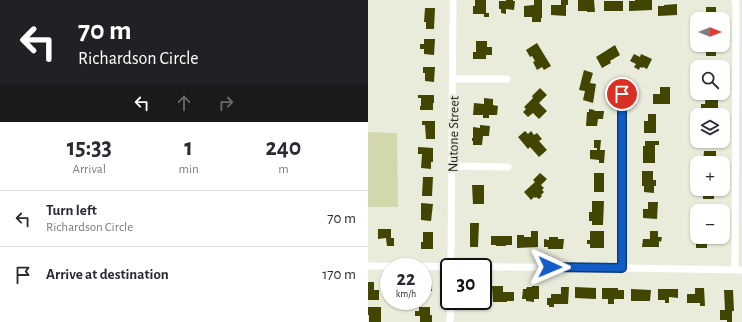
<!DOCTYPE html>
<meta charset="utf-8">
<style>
:root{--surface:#fff;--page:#f2f2f3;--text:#2b2b33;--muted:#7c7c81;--line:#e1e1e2}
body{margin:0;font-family:"Alegreya Sans",sans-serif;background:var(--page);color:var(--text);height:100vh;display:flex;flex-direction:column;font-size:15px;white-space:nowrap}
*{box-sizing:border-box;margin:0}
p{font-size:13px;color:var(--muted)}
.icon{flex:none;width:22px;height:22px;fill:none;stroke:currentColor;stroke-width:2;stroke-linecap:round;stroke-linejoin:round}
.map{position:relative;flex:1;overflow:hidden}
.details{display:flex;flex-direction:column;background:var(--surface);width:368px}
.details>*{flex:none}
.top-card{background:#202124;color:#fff;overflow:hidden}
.needle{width:26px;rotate:90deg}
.fabs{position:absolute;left:322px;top:12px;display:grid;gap:8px}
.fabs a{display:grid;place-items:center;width:40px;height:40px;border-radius:8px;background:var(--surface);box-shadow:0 1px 3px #0004;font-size:20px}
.speed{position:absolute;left:12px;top:258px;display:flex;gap:8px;font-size:20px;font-weight:700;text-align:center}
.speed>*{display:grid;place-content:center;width:52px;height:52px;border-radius:50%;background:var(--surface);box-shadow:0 1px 3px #0004;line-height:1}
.speed small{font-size:10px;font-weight:400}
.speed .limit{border:2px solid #111;border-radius:6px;background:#fff;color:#111}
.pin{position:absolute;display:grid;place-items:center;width:34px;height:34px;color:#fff;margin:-17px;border:2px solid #fff;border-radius:50%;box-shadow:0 1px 4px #0007}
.me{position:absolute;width:44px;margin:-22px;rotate:91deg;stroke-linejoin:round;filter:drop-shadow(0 0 3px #0008)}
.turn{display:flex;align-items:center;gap:14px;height:84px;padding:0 12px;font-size:18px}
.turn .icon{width:52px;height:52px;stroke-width:2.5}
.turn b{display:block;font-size:28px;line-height:34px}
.lanes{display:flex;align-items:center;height:38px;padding:0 12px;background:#0003;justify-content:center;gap:20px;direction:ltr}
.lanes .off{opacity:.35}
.eta{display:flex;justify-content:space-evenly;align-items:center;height:68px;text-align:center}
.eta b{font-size:24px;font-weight:700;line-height:28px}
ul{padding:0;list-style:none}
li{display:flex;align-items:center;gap:12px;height:56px;padding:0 12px;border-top:1px solid var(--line)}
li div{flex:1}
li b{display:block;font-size:15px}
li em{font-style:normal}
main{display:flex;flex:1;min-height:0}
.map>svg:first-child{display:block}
.green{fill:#d2d7ac}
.building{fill:#414500}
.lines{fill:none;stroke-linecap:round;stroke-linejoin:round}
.minor{stroke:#fff;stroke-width:7}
.route-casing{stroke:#0b3c81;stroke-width:10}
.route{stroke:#115cc7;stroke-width:7}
.labels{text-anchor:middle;stroke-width:4;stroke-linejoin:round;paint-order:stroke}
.street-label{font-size:14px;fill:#1d1e17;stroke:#eaecdb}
</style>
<main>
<section class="details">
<div class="top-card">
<div class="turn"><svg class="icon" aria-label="left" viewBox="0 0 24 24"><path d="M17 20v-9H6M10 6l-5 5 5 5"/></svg><div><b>70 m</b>Richardson Circle</div></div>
<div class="lanes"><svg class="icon" aria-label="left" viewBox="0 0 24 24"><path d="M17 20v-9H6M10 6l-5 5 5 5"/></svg><svg class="icon off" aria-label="ahead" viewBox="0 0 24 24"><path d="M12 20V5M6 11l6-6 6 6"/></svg><svg class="icon off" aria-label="right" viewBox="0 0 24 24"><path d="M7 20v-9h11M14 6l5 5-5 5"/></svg></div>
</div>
<div class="eta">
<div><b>15:33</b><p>Arrival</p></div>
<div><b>1</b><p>min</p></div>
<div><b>240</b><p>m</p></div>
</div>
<ul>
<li><svg class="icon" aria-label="left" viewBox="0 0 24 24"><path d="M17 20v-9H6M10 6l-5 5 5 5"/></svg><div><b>Turn left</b><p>Richardson Circle</p></div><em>70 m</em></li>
<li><svg class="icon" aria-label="arrive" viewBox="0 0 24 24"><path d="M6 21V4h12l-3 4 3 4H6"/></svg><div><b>Arrive at destination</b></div><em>170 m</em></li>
</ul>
</section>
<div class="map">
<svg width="374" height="322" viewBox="0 0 374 322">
<rect width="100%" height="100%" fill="#eaecdb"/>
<!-- green -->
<path class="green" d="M0,132l29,1 1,74h-30z"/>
<!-- building -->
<g class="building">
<path d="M107,0h11v13h3v4h-5v-3h-11v-8h2z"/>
<path d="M138,0h7v1h2l-1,9 -8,-1v5l-5,-1v-4h-2v-8h7z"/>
<path d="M166,0h8v18h-1v4h-9v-5h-8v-11l10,-1z"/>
<path d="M193,0h7v5h-2v11l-15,-1v-10h10z"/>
<path d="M210,0h16l1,12h-8v-1h-9z"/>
<path d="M267,0h17v10l-23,1v-10h6z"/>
<rect x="236" y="1" width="19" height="10"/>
<path d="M309,4v11l-19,1v-10h6v-1z"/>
<path d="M338,7h10v10h2v2h-12z"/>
<path d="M57,8h10l-1,21h-8v-7h-2z"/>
<path d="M56,39h11l-1,16 -10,-1v-5h-4v-5h4z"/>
<path d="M108,41h11v6h5v8h-6v4h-13v-7h3z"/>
<path d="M169,43l14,23 -7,4 -2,-3 -5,3 -4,-8 2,-1 -3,-5 -2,1 -4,-7z"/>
<path d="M247,45l5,10 -10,6 1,2 -9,5 -6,-11z"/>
<path d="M338,45h12v5h-2v6h-10z"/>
<path d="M266,54l6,3 1,-3 11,5 -5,10 -4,-2 -1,1 -2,-1 -1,3 -5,-3 2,-3 -6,-3z"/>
<path d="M55,67h12l-1,15 -9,-1v-8h-2z"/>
<path d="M216,70l9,3 -3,10 6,1 -3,19 -10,-3 2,-9 -6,-1z"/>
<path d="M292,87h10v17h-17v-10h7z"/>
<path d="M172,88l7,7 -8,8 8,8 -8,8 -6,-6 -5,4 -5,-5 3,-3 -2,-2 9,-9 -1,-2z"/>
<path d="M338,93h7v5h5v13h-7v2l-6,-1v-1h-4v-7h4z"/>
<path d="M50,95h16v8h-1v7h-13v-4h1v-8h-3z"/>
<path d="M116,98l9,1v6l5,1 -1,9h-8v3h-6v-3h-10l1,-12 10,1z"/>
<path d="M221,109l6,1 -1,1h10l-1,8h-5l-1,7h-11l1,-14h2z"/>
<path d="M280,114h8v19h-12v-12h4z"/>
<path d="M54,121h13v18h-9l-1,-14h-3z"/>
<path d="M112,125l10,1 -1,10h-6l-1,9h-9v-4h-1v-3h1v-11l7,1z"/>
<path d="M157,131l3,3 3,-3 3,4 3,-2 5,6 -3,2 8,9 -8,7 -9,-10 -2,2 -10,-12z"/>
<path d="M226,140h7l-1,10h5l-1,13h-5v-3l-9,-1v-9h7v-2h-3z"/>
<path d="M277,141h14v4h-4v18h-12v-17h2z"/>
<path d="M50,147l15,1v14h-2v7l-10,-1 1,-14h-4z"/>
<path d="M336,151h12v6h-2v6h-11z"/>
<path d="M274,171h11v9h3v6h-2v7l-10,-1v-6h-2z"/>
<path d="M172,173l7,6 -6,6 3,3 -2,2 2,2 -3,3 1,1 -3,3 -3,-2 -1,1 -1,-1 -3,3 -7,-8 11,-10 -2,-2z"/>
<rect x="226" y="173" width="10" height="19"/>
<path d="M55,177h10l-1,19h-10z"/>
<path d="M104,185h12v19h-11z"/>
<path d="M335,189h13v3h-2v7h-11z"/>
<path d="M224,201h12l-1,24h-11v-4h-3v-9h3z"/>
<path d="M280,202h10l-1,17 -14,-1v-9h5z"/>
<path d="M53,203l12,1 -2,17 -10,-1z"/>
<path d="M341,204h7v7h-18v-5h11z"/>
<path d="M102,223h9l-1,24h-8z"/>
<path d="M10,229h13v9h3v8h-7l-1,-8 -8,1z"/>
<path d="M163,231h7v16l-21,1v-13h7v2h7z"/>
<path d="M222,231h14v17h-14v-4h-3v-4h3z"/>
<path d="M282,231h8v6h4l-1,5 -2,-1v6h-17l1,-8h7z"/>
<path d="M55,232h10v17h-12v-7h2z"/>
<path d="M123,236h21v9h-6v1h-10v-1h-5z"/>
<path d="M181,237h9v2h6l-1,10h-15v-2h-4v-8l5,1z"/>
<path d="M337,237h8v6h-6v5h-11v-9l9,-1z"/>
<path d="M0,282h6v8h5v10h-11z"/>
<rect x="55" y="283" width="9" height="8"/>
<rect x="115" y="286" width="3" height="12"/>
<path d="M124,286h11v6h11v9h-7v1h-14z"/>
<path d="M164,286h7v13h-5v3l-8,-1v-2h-4l1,-10h3l1,-2h5z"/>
<path d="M193,287h8l-1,17h-14v3h-5v-2h-2v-7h4v-4h10z"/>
<path d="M207,287l21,1v11l-21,-1z"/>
<path d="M234,288h16v2h6v9h-10v5h-6v-5h-6z"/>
<path d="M327,288h9l1,18h-5v-3h-13v-9h8z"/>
<path d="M263,289l20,1 -1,11h-19z"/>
<path d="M290,289h20v9l-9,-1v6h-4v-3h-7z"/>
<path d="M356,290h9l1,21h-2v11h-5v-2h-7v-10h5z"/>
<path d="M0,307h13v15h-12v-7h-1z"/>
<path d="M51,307h11v8h2v7h-12v-6h-5v-5h4z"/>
</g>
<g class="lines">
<!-- minor -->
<g class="minor">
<path d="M367,0l1,5 -1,264"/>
<path d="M85,79h54"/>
<path d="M84,166l56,1"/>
<path d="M0,266l254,2 120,2"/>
<path d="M83,267l2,-267"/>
<path d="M254,268l1,-174"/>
<path d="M82,322l1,-21"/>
</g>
</g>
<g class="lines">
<defs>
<path id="route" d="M182,267l72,1v-174"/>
</defs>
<!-- route casing -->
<use href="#route" class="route-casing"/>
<!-- route -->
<use href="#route" class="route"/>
</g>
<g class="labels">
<!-- street labels -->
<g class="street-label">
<text transform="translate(85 134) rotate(-89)" y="5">Nutone Street</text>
</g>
</g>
</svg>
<div class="fabs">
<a><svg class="needle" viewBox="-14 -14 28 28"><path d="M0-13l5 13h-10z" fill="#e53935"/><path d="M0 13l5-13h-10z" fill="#7c7c81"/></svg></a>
<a><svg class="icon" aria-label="search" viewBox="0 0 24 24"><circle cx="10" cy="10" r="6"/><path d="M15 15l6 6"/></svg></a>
<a><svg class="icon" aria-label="layers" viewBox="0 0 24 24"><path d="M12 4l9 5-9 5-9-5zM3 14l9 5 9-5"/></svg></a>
<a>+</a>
<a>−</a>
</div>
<div class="speed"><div>22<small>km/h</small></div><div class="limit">30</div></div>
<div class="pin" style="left:254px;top:94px;background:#d93025"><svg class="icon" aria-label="arrive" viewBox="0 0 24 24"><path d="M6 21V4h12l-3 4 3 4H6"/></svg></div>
<svg class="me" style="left:182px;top:267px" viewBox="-20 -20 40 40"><path d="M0-17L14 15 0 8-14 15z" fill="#115cc7" stroke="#fff" stroke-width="4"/></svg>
</div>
</main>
